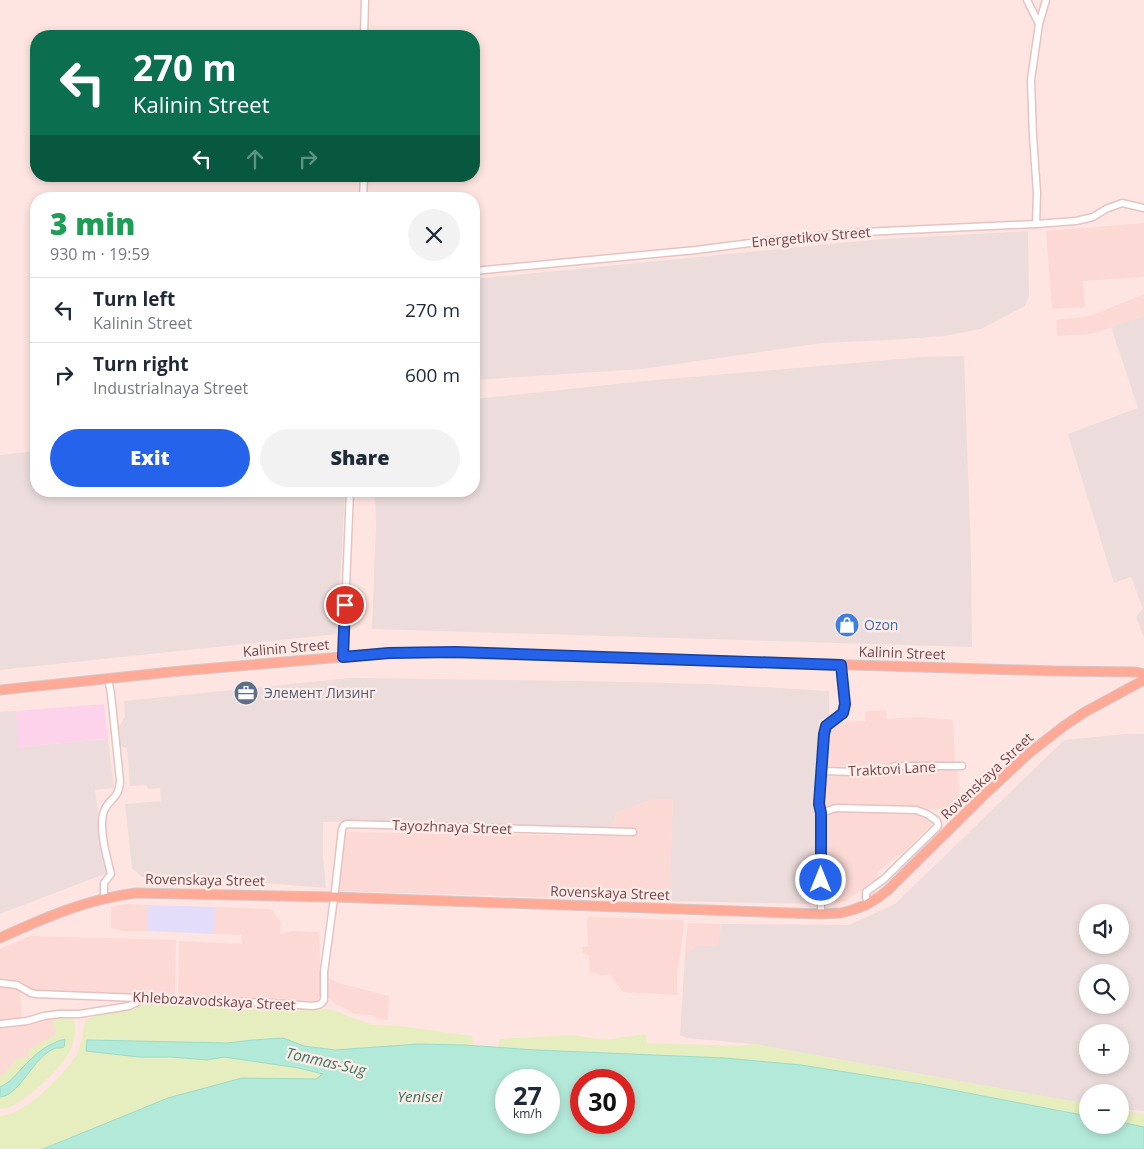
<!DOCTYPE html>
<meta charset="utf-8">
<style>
:root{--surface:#fff;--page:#f2f2f3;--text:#1f2937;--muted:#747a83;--line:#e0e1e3;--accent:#2563eb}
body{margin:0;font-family:"Open Sans",sans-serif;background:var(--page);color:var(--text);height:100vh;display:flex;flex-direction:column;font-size:19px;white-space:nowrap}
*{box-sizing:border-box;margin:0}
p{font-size:16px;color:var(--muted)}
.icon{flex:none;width:28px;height:28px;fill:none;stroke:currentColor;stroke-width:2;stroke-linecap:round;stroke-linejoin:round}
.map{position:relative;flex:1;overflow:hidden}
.side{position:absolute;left:30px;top:192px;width:450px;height:305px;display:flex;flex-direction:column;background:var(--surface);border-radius:20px;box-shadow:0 2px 8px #0003}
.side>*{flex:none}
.hud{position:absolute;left:30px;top:30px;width:450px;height:152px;border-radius:20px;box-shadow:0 2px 8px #0003;background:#0b6e4f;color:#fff;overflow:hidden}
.fabs{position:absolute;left:1079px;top:904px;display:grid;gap:10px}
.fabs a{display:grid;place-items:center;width:50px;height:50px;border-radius:50%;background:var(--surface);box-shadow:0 2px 8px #0003;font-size:25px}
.speed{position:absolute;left:495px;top:1069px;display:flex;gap:10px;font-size:25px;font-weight:700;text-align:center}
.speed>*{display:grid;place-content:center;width:65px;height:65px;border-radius:50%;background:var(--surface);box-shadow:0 2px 8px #0003;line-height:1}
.speed small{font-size:12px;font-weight:400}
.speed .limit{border:8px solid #d22;background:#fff;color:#111}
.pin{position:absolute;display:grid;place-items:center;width:42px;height:42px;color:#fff;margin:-21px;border:2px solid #fff;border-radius:50%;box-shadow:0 1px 5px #0007}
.me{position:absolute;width:55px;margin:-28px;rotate:0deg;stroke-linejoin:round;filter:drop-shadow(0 0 4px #0008)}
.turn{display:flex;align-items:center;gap:18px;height:105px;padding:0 20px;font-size:22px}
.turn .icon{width:65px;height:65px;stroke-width:2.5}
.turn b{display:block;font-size:35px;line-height:42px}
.lanes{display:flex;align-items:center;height:48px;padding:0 20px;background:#0003;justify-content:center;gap:25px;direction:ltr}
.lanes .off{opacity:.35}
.round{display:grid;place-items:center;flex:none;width:52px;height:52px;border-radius:26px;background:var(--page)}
.summary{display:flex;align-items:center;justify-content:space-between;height:85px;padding:0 20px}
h1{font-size:30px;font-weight:800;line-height:38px;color:#1e9e55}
.primary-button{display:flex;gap:10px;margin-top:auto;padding:10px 20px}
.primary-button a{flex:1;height:58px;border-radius:30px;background:var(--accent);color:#fff;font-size:20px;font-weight:800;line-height:58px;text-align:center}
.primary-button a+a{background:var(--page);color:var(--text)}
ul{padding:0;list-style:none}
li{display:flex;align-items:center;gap:15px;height:65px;padding:0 20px;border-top:1px solid var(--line)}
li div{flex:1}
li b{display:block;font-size:19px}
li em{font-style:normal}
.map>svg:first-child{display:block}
.residential{fill:#fcd9d4}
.industrial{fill:#ecdddc;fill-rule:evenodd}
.education{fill:#e3ddfa}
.medical{fill:#fdd3eb}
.green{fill:#e6edbe}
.water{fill:#b3e9d9;stroke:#99dcc8;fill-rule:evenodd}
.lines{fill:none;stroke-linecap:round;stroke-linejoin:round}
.minor-casing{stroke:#e8c2c1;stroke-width:9}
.major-casing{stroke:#d6c7c9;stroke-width:11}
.minor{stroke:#fff;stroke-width:6}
.major{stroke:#ffa997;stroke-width:9}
.route-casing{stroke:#184099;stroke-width:12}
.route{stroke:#2563eb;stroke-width:9}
.labels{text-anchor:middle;stroke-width:4.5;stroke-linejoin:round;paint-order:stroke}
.street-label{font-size:14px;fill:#78454a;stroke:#ffece9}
.shop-label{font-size:14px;fill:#366cbe;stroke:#ffece9;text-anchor:start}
.service-label{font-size:14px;fill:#4e5e75;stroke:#ffece9;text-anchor:start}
.water-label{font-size:15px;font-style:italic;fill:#357864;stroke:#ffece9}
</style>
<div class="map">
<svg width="1144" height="1149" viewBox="0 0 1144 1149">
<rect width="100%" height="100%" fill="#fee5e1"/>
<!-- residential -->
<g class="residential">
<path d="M1144,223v54l-61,4 2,26 -33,2 -6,-78z"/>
<path d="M1144,294v22l-53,18 -34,2 -1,-16 34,-4z"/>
<path d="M886,710l1,9 31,-2 35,3 2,43 -59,2 -11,3 -28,1 -33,-1 2,-36 6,-10 33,-1v-9z"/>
<path d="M896,767l62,1 1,30 -2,8 -4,3 -133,-3 2,-34z"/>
<path d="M673,799l-4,102 -332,-10 6,-59 268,4 6,-24 34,-12z"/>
<path d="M831,811l86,1 16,11 -33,33 -2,-2 -21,19 1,5 -5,4 -2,-1 -12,11 -14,9 -7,2 -15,-2 1,-84 1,-3z"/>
<path d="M127,904l21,1 -1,26h-24l-12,-3v-21z"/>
<path d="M215,907l56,2 10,13 -1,12 12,-3 27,1 2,62 -5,7 -138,-5 1,-55 63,3 -1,-9 -27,-1z"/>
<path d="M589,917l94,3 1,5 -4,32 -1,1 -2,14v23l-54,-3 -13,-18 -9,2 -5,-3h-6l-1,-17 -6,-3 -1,-6 6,-1 -1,-27z"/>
<path d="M688,923l33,1 -3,21 -21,1 -12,8 1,-16z"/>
<path d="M30,936l146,4 -1,54 -134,-2 -14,-6 -8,-6 -19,-1v-30z"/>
<path d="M327,977l11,6 51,13 -1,24 -11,-1 -2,-3 -19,-2 -19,-9 -8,-6 -4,-6z"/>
<path d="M0,985l20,2 2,31 -22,3z"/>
<path d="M53,1019l3,16 -28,15 1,7 -11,1 -15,18h-3v-51z"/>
</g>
<!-- industrial -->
<g class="industrial">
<path d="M1028,231l1,65 -4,10 -44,23 -37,7 -53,4 -69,3 -180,26 -168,11v-101l398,-39z"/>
<path d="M1144,316v322l-8,-21 7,-8 -12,-32 -17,6 -46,-149 70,-26 -27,-81z"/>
<path d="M964,356l7,199 1,92 -600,-18 4,-104 -1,-34h99v-92l171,-18 278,-24z"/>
<path d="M36,451v40h309l-8,143 -337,36v-215z"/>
<path d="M350,678l232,3 126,3 121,7v27l-10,2 -2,59v125l-148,-3 4,-102 -22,1 -34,12 -5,16 -246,-7 -43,1v33l3,33 -149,-12 -35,1 -10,-9 -7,-64 36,-3 -1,-13 -12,1 -2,-4 -16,1 -3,-38 -7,-2 -1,-20 6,-9 -1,-16z"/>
<path d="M16,711l3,36 89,-8 6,49 -19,2 12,83 -107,41v-202z"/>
<path d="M1127,734h17v377l-24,-2v-17h-32l-1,12 -333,-60 -68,-6 -6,-3 5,-81 12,-8 21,-1 3,-21 128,1 46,-21 169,-164zM1088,912h32v33h-32zM1088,972h32v33h-32zM1088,1032h32v33h-32z"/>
</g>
<!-- education -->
<path class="education" d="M148,905l67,2 -1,27 -67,-3z"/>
<!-- medical -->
<path class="medical" d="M104,704l4,35 -90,8 -2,-36z"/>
<!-- green -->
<g class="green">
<path d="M148,1001l122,4 50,3 16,3 19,8 19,6 25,1 73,10 1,9 -55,-1 -83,6 -31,-4 -21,-8 -30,2 -26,3 -139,-3 -1,11 52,6h32l36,3 17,-3 75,11 25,6 -8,5 -74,-1 -74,20 -125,51h-43v-33c24,0 65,-42 77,-62 5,-11 5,-22 9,-34 14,-8 32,-7 47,-12 5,-2 10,-5 15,-7z"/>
<path d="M64,1017h6l4,3c6,30 -19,53 -40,71 -11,8 -20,17 -34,18v-12c14,-1 20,-16 29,-26 7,-9 16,-17 27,-23l-4,-5c-7,5 -14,9 -20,15 -9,9 -19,24 -32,29v-11l3,-1 15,-17 11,-1 -1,-7 28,-15 -3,-16z"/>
<path d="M646,1034l1,9 90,3 17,-2 333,60v12l-166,-32 -120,-19 -76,-7 -189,-8 -38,-3 2,-8 73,-4 30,5z"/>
<path d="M1120,1110l24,4v13l-24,-5z"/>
</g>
<!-- water -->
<g class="water">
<path d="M283,1038l21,8 31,4 83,-6 46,1 72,5 189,8 76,7 120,19 166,32 1,9h32v-3l24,5v22h-1101l125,-51 74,-20 74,1 7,-5 -24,-6 -75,-11 -17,3 -36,-3h-32l-53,-6 1,-11 140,3 26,-3zM506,1080h43v42h-43zM581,1080h43v42h-43z"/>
<path d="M65,1039l-1,8c-2,1 -5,1 -8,1 -22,7 -36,48 -56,49v-10c10,-4 17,-14 25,-22 11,-12 24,-22 40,-26z"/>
</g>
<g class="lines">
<defs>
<g id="minor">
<path d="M1027,0l12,24"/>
<path d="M364,36l1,-36"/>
<path d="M363,199l1,-23"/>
<path d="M1036,224l1,-31 -4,-57 -2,-56 8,-56 7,-24"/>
<path d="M474,271l222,-21 77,-10 90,-8 173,-8 40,-3 17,-4 13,-8 16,-6 22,5"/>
<path d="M343,657l7,-166"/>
<path d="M821,771c24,0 52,4 75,-5h66"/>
<path d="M821,813l15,-5 80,2 11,4 10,7 1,4 -1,2 -53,52 -18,13v5l2,7"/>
<path d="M104,898v-15l7,-9c-4,-16 -13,-47 -7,-63 5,-13 15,-11 16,-30l-9,-87 -3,-16"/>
<path d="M821,914v-101l-2,-9 5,-70 2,-8 17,-13 2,-9 -4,-39"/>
<path d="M0,983l17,2 14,8 5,1 235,9 42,3c6,-1 8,-1 11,-6v-28l11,-81 7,-62 2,-4 3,-1 286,8"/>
<path d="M0,1024l27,-3 17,-5 15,-2h20l38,-6 12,-2 15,-7"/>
</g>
<g id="major">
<path d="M0,690l180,-19 209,-18 30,-1 635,19 82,1 8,2"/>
<path d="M0,938c44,-20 87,-39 136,-45l198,4 487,17 20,-1 11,-3 14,-5 13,-8 9,-7 94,-93 46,-43 36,-28 21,-14 59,-32"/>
</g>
</defs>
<!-- minor casing -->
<use href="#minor" class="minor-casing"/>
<!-- major casing -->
<use href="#major" class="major-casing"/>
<!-- minor -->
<use href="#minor" class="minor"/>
<!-- major -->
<use href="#major" class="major"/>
</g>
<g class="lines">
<defs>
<path id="route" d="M345,605l-2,52 46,-4 66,-1 386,13 4,39 -2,9 -17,13 -2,8 -5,70 2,9v67"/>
</defs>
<!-- route casing -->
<use href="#route" class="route-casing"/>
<!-- route -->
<use href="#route" class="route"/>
</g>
<!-- icons -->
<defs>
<symbol id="shop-disc" viewBox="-11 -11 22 22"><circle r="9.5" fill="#3f7fe0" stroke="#ffece9"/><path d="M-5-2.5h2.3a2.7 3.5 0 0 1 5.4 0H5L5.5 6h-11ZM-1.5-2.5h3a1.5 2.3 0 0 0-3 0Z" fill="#fff"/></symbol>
<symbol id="office-disc" viewBox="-11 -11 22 22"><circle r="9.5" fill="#5c6f8a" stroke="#ffece9"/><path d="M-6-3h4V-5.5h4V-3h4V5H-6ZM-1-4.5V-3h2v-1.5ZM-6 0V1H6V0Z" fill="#fff"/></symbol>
</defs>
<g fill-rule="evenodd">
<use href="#shop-disc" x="833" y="611" width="28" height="28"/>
<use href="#office-disc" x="232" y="679" width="28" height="28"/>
</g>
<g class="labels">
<!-- street labels -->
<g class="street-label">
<text transform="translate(811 237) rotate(-5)" y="5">Energetikov Street</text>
<text transform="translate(286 648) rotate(-5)" y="5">Kalinin Street</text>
<text transform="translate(902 653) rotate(2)" y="5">Kalinin Street</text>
<text transform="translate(892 769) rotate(-3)" y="5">Traktovi Lane</text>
<text transform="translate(987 776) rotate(-43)" y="5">Rovenskaya Street</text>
<text transform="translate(452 827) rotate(2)" y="5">Tayozhnaya Street</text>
<text transform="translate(205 880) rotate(1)" y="5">Rovenskaya Street</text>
<text transform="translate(610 893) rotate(2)" y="5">Rovenskaya Street</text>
<text transform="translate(214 1001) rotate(3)" y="5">Khlebozavodskaya Street</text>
</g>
<!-- shop labels -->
<g class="shop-label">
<text x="864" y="630">Ozon</text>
</g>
<!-- service labels -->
<g class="service-label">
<text x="264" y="698">Элемент Лизинг</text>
</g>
<!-- water labels -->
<g class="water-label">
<text transform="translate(326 1062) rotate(13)" y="5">Tonmas-Sug</text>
<text x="420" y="1102">Yenisei</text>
</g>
</g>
</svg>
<div class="fabs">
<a><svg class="icon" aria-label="sound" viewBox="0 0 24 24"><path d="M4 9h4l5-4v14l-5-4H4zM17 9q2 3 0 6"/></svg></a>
<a><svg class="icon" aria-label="search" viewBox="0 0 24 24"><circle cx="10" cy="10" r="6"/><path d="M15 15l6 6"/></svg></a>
<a>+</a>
<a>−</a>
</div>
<div class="speed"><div>27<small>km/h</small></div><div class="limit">30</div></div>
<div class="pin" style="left:345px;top:605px;background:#d93025"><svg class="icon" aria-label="arrive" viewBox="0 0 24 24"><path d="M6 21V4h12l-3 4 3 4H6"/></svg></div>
<svg class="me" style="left:821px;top:880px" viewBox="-20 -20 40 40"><circle r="17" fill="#2563eb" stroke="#fff" stroke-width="3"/><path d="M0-11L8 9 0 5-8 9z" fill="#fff"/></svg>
<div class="hud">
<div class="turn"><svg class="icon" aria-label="left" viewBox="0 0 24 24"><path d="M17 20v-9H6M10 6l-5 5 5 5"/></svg><div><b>270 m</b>Kalinin Street</div></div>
<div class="lanes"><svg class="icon" aria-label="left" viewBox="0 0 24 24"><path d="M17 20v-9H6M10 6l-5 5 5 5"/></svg><svg class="icon off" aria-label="ahead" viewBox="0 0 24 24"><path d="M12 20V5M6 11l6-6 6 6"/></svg><svg class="icon off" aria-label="right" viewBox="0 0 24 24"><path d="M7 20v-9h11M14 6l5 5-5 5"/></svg></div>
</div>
<section class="side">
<div class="summary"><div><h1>3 min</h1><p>930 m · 19:59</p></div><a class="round"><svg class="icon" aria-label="close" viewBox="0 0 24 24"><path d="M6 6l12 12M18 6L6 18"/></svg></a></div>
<ul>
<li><svg class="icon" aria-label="left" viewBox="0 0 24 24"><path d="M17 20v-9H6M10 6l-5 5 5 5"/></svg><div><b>Turn left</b><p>Kalinin Street</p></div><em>270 m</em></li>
<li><svg class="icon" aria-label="right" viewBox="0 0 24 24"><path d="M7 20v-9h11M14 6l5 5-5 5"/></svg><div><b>Turn right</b><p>Industrialnaya Street</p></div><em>600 m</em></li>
</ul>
<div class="primary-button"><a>Exit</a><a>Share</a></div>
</section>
</div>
